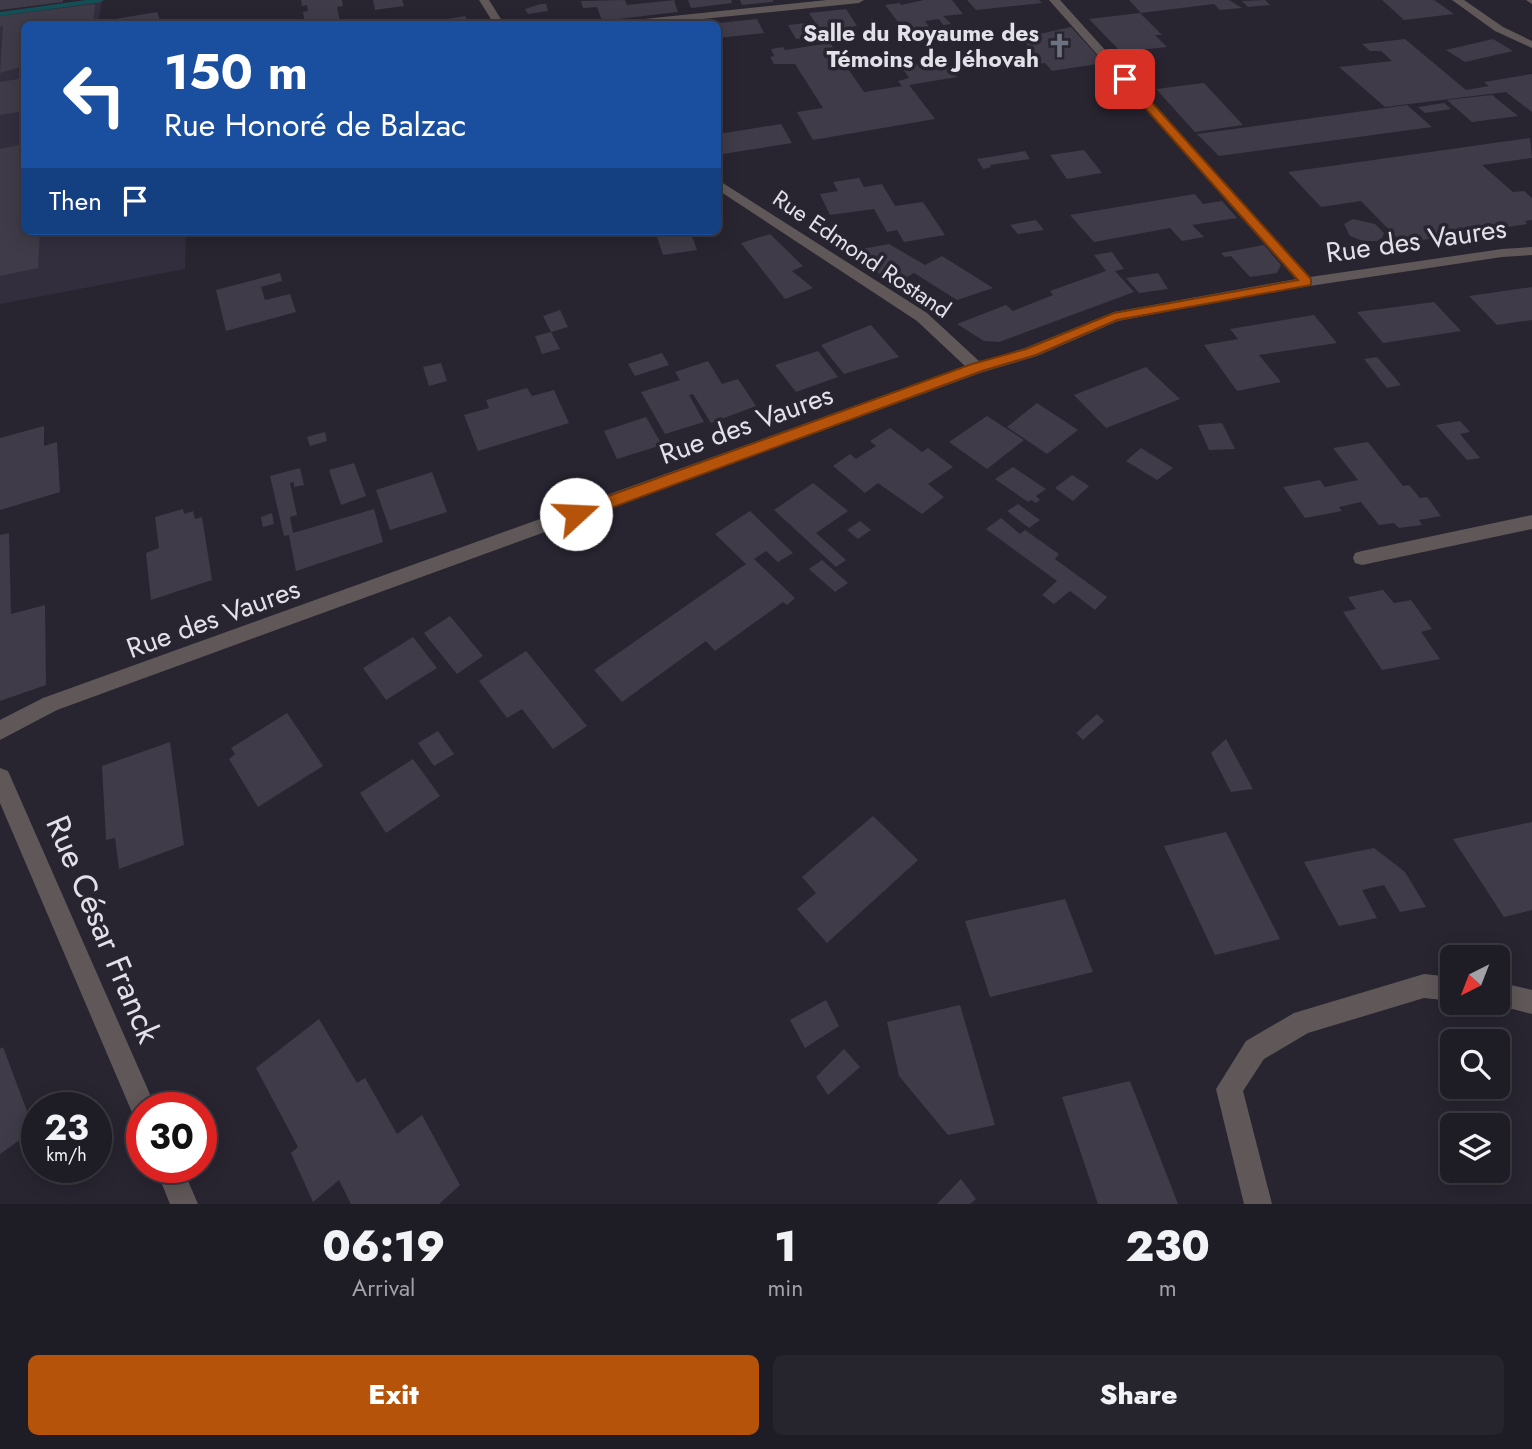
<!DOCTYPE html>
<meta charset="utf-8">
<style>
:root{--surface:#1e1c25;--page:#26252d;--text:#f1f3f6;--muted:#a1a1a7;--line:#3c3a42;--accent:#b45309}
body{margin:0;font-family:Jost,sans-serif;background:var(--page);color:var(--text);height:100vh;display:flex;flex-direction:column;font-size:26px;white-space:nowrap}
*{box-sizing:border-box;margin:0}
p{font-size:23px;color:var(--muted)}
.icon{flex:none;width:38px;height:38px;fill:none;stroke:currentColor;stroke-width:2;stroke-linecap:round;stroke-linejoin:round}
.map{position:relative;height:1204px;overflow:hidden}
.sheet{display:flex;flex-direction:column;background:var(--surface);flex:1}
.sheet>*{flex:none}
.guide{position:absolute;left:21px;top:21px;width:700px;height:214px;border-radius:10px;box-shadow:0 4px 18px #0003,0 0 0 2px var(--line);background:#1a4fa0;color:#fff;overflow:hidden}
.needle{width:46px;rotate:222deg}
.buttons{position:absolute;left:1440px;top:945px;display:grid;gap:14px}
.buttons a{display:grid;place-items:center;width:70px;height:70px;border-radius:10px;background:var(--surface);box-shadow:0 4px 18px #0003,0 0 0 2px var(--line);font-size:35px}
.speed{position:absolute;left:21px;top:1092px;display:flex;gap:14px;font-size:35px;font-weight:700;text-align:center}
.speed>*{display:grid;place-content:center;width:91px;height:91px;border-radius:50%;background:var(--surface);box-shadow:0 4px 18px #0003,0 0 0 2px var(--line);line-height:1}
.speed small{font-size:18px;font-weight:400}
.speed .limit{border:10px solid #d22;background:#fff;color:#111}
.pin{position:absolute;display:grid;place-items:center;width:60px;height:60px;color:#fff;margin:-30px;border-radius:14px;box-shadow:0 4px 10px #0006}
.me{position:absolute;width:77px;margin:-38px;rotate:70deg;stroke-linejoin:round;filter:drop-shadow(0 0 5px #0008)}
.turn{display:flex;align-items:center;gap:24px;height:147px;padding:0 28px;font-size:32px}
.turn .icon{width:91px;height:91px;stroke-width:2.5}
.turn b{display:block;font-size:49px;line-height:60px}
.then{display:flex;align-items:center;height:66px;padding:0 28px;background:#0003;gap:14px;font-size:26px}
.eta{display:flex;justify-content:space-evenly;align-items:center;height:119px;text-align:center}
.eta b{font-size:42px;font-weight:800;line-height:49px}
.cta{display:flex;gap:14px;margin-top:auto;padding:14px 28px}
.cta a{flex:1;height:80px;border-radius:10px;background:var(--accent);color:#fff;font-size:28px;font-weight:800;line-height:80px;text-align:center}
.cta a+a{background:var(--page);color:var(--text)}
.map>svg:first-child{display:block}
.built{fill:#332e3e}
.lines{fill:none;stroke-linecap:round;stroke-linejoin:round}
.stream{fill:#125056;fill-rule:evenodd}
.building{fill:#3f3b48}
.service{fill:#605858;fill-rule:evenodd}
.minor{fill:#605858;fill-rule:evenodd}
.route{fill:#b45309;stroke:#753606;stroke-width:2}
.labels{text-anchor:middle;stroke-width:7;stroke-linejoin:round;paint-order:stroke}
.far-poi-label{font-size:23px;font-weight:bold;fill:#e2e0e8;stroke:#282531;text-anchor:end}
.far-street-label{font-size:23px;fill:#e2e0e8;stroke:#282531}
.street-label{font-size:28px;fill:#e2e0e8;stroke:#282531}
.near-street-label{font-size:33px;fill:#e2e0e8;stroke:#282531}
</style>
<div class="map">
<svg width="1532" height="1204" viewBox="0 0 1532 1204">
<rect width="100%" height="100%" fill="#282531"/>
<!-- built -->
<path class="built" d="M102,0l-4,24h-74v207h162l-1,38 -185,35v-289z"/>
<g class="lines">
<!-- stream -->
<path class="stream" d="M86,0h18l-3,2 -101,14v-4z"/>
</g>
<!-- building -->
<g class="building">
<path d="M0,0h63v2l-63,8z"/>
<path d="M301,0h41l1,6 -6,1 3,14 6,-1 1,4h-42l-2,-12 5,-1 -1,-6 -5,1z"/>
<path d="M373,0h29l2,6 -29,4z"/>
<path d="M625,0l2,5 47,-5 4,12 -76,9 -5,-14 -14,1 -2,-7z"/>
<path d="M688,0h43l1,3 -41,5z"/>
<path d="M740,0h33v2l-31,3z"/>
<path d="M924,0h28l11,14 -20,2 8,8 -8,1 -4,-6 -14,2 4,6 -14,5 -4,-2 -6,-8h-7l-13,-17 15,-2 1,2z"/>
<path d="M967,0h72l3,3 -66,7z"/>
<path d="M1129,0h100l13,8 -22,2 -6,-6 -73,9z"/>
<path d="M1265,0l5,5 -22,2 -6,-6z"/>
<path d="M1382,0h52l20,14 -50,6z"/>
<path d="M95,4l-2,20h-69v42l-24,7 3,-47 -3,1v-11z"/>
<path d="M541,4h5l2,7 -20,3 -3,-5z"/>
<path d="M846,9l11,17 -22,3 2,3 -13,1 1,2 -29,4 -8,-14 27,-3 -6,-9z"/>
<path d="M157,12l3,8 -11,2v2h-32l-2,-5z"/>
<path d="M1140,13l22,22h-7l12,12 -46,5 -32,-33z"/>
<path d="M465,16l5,8h-39l-1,-2z"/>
<path d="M757,19l7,14 -46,5v-15z"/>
<path d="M1071,27l33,36 -52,8 -7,-8 -29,5 -7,-9 27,-4 -15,-17z"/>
<path d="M1405,39l61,51 23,-4 -5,-4 48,-8v38l-26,-20 -121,15 -46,-40 53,-6 -11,-10h-11l-8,-7z"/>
<path d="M1493,39l20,12 -48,11 -19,-12z"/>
<path d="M830,43l34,49 38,-6 -4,-5 11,-3 -9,-14 15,-2 5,6 21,-3 -2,-3 6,-1 12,16 -48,8 26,34 -122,21 -16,-28 26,-4 -28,-44h-21l-4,-7 4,-1 -3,-7 12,-2 2,3z"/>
<path d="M24,78v33l-24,4v-33z"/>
<path d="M1204,83l39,42 -48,7 -39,-43z"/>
<path d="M1492,95l26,21 -46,6 -25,-22z"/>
<path d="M1444,103l7,6 -26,4 -7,-6z"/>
<path d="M1407,105l25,22 -213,29 -22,-22z"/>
<path d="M781,124l11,19 -69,11 -5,-10v-10z"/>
<path d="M1530,138l2,20 -50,7 31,27 11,-1 8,7v22l-7,1 2,3 -125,19 -41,-42 -40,6 -33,-35z"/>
<path d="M24,144v87h16l-2,37 -38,8v-127z"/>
<path d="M1084,150l18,23 -35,6 -17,-24z"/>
<path d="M1025,151l5,8 -40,6 1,2 -8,2 -6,-10z"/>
<path d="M859,178l5,9 18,-3 13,22 28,-4 22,33 -41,7 -7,-12 -10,2 -13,-23 -44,6 -10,-21 18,-3 -5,-9z"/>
<path d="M1195,194l8,10 19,-3 15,17 -45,7 12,12 -22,4 -12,-13 -76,14 -24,-27z"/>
<path d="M1353,219l22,5 9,9 -2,5 -5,3h-14l-13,-5 -6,-12z"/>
<path d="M1036,220l8,10 -26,4 -8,-9z"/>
<path d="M655,231h35l7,19 -34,5z"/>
<path d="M770,234l33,32 -11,5 21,17 -28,11 -44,-56z"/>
<path d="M889,244l36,21 17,-9 51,32 -36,12 -43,-27 -18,11 -51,-32z"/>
<path d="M1264,245l17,20 -4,8 -27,4 -19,-21 -6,1 -4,-4z"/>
<path d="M1112,252l12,17 -9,2 19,21 -135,50 -15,-1 -27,-17 49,-19 7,6 40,-16 -3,-4 56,-20 -12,-16z"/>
<path d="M280,273l2,8 -21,6 4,13 25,-6 6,18 -70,19 -10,-41z"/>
<path d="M1158,273l10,16 -29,4 -13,-15z"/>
<path d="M1532,287v33l-35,5 -28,-29z"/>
<path d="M1434,302l27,29 -78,12 -26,-31z"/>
<path d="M560,310l8,17 -17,5 -8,-16z"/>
<path d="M1314,315l23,28 -78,12 22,27 -44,9 -33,-46 34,-6 -8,-10z"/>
<path d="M871,325l28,32 -55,17 -23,-29z"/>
<path d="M551,332l9,17 -18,5 -7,-18z"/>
<path d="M818,351l20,26 -42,15 -21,-27z"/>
<path d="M662,353l7,12 -34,11 -7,-12z"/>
<path d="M1377,357l7,8 17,20 -14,3 -23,-29z"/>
<path d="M708,361l14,23 16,-5 18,27 -45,17 -18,-29 -4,1 15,27 -39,12 -24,-42 39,-12 -5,-8z"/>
<path d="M441,363l6,18 -18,5 -6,-19z"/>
<path d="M1146,367l34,32 -74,29 -32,-33z"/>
<path d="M527,388l5,8 22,-6 15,33 -91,28 -14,-36 25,-7 -3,-8z"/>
<path d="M1037,403l41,27 -31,24 -40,-27z"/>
<path d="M987,416l37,24 -37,29 -38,-27z"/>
<path d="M646,417l16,28 -45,14 -13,-28z"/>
<path d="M1460,421l10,11 -10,2 20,24 -13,2 -31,-35z"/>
<path d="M1222,423l13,26 -26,1 -11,-25z"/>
<path d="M44,426v20l13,-4 3,50 -60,18v-72z"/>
<path d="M890,428l32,24 6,-4 25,19 -25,17 16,13 -22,17 -44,-31 -13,10 -32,-27 17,-12 6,5 20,-13 -6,-5z"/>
<path d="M325,432l2,9 -17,5 -3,-9z"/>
<path d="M1368,442l35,44 6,-1 11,13 7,-1 14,19 -22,4 3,5 -23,3 -5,-5 -15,2 -18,-23 -22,5 3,4 -37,7 -22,-31 37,-7 5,7 33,-7 -25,-32z"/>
<path d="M1141,448l32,20 -16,12 -31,-19z"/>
<path d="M354,463l12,33 -25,9 -12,-35z"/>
<path d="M1013,467l33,22 -10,7 4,4 -4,3 -5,-3 -3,2 -33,-23z"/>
<path d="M300,468l4,17 -10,2v-5l-4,1 7,32 -7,2 3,16 81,-24 9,33 -87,29 -7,-36 -5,1 -14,-60z"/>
<path d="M432,472l15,40 -57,18 -14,-40z"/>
<path d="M1072,475l17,11 -16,15 -18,-13z"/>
<path d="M813,483l35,28 -32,22 30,27 -10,7 -62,-57z"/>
<path d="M1018,504l22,16 -11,8 -22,-17z"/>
<path d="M183,509l1,5 9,-3 2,8 7,-2 10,63 -61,20 -5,-47 13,-5 -4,-31z"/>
<path d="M750,511l43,42 -15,9 -12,-11 -12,8 41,39 -8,7 -4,-3 -68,49 -9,-10 -84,61 -28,-32 152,-106 -31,-30z"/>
<path d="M272,513l2,11 -11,3 -2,-10z"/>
<path d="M1001,518l19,16 5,-4 34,24 -4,5 52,38 -12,13 -25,-19 -16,13 -12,-9 15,-14 -71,-52z"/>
<path d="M860,521l11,9 -13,9 -11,-9z"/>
<path d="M9,533l2,81 34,-9 1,80 -46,16v-166z"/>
<path d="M822,560l26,23 -13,9 -26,-23z"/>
<path d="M1383,590l11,13 17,-3 21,29 -11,3 19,27 -58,11 -39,-58 13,-3 -8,-12z"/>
<path d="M450,616l33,40 -26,18 -33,-41z"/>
<path d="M413,637l24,31 -51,32 -23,-32z"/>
<path d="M526,651l61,75 -34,23 -31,-40 -15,9 -28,-37z"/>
<path d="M287,713l36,53 -65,41 -29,-48 6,-5 -4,-6z"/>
<path d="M1097,714l7,7 -21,19 -7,-7z"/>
<path d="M438,731l16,23 -20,12 -16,-23z"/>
<path d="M1226,739l27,50 -22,3 -20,-39z"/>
<path d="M170,742l14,103 -65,24 -4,-31 -9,2 -4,-74z"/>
<path d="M413,759l27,37 -54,37 -26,-40z"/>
<path d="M873,816l45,44 -91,83 -30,-34 19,-16 -14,-16z"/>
<path d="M1532,822v88l-28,7 -51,-78z"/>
<path d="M1226,832l54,107 -65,16 -51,-109z"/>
<path d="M1374,848l31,24 21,35 -26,5 -16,-27 -22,5 15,28 -38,8 -35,-64z"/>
<path d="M1065,899l28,73 -103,25 -25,-76z"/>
<path d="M826,1000l13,26 -34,22 -15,-28z"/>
<path d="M960,1005l35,120 -47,10 -49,-59 -12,-54z"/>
<path d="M319,1019l38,64 8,-5 32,56 25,-19 38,70 -21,19h-88l-12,-24 -26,22 -22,-49 7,-6 -42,-79z"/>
<path d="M3,1047l31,83 -34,24v-105z"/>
<path d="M844,1049l16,18 -32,28 -12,-18z"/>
<path d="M1130,1081l29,74 19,49h-80l-36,-107z"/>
<path d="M961,1179l15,20 -6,5h-33z"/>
</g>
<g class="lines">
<!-- service -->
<g class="service">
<path d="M1526,0h6v4z"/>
<path d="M1532,515v14l-170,36 -7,-2 -2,-5 2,-5 7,-2z"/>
</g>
<!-- minor -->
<g class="minor">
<path d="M479,0h10l15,24h-10z"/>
<path d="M827,0h37l-5,3 -206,21h-34l6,-3z"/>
<path d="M1049,0h11l250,277 192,-28 30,-2v8l-30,2 -238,36 -146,28 -81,35 -54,16 -926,338 -57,30v-20l43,-22 922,-332 -48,-45 -199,-131v-10l209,133 53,49 45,-14 89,-36 182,-33z"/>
<path d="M1452,0h12l39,27 29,14v7l-37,-17z"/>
<path d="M0,768l8,3 148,337h-14v13l-8,-4 -134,-314z"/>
<path d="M1424,974l28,3v24l-28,-3 -116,35 -44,26 -21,32 29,113h-28l-28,-115 30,-48 48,-28z"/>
<path d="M1498,982l34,8v24l-43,-11h9z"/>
<path d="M155,1167h27l16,37h-28z"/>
</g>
</g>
<!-- route -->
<path class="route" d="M1122,77h7l182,202v6l-194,35 -81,35 -54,16 -401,148h-11l-2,-5 2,-4 402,-146 54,-15 88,-36 184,-33 -176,-198z"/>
<!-- icons -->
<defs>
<symbol id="church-bare" viewBox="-9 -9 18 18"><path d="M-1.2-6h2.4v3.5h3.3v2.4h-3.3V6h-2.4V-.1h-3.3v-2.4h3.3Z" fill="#6b7280" stroke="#282531" stroke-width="2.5" paint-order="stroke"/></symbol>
</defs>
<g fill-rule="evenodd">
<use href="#church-bare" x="1042" y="28" width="35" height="35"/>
</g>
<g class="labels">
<!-- far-poi labels -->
<g class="far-poi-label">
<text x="1039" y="41">Salle du Royaume des<tspan x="1039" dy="26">Témoins de Jéhovah</tspan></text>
</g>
<!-- far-street labels -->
<g class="far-street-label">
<text transform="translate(862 254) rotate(34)" y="8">Rue Edmond Rostand</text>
</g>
<!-- street labels -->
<g class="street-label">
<text transform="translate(1416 240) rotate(-8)" y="10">Rue des Vaures</text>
<text transform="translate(746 424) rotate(-20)" y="10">Rue des Vaures</text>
<text transform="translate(213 618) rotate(-20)" y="10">Rue des Vaures</text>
</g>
<!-- near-street labels -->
<g class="near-street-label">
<text transform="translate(104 929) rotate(67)" y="12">Rue César Franck</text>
</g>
</g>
</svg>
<div class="buttons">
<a><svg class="needle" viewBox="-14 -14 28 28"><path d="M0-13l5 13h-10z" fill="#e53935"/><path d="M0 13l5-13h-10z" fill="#a1a1a7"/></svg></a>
<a><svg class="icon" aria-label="search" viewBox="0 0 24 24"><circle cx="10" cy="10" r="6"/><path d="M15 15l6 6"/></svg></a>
<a><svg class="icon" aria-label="layers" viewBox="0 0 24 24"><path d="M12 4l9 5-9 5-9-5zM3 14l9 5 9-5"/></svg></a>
</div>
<div class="speed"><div>23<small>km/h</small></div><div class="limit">30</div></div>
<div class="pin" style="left:1125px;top:79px;background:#d93025"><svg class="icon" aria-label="arrive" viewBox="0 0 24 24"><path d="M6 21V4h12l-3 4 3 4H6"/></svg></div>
<svg class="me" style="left:576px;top:514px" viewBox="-20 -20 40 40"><circle r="19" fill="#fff"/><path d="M0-13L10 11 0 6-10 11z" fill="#b45309"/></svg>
<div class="guide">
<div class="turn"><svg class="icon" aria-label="left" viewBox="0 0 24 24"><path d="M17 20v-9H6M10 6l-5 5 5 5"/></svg><div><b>150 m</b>Rue Honoré de Balzac</div></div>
<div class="then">Then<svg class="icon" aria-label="arrive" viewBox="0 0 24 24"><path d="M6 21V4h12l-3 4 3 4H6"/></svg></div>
</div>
</div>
<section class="sheet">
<div class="eta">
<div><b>06:19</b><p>Arrival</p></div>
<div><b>1</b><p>min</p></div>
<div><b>230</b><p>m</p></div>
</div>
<div class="cta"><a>Exit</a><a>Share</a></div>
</section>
